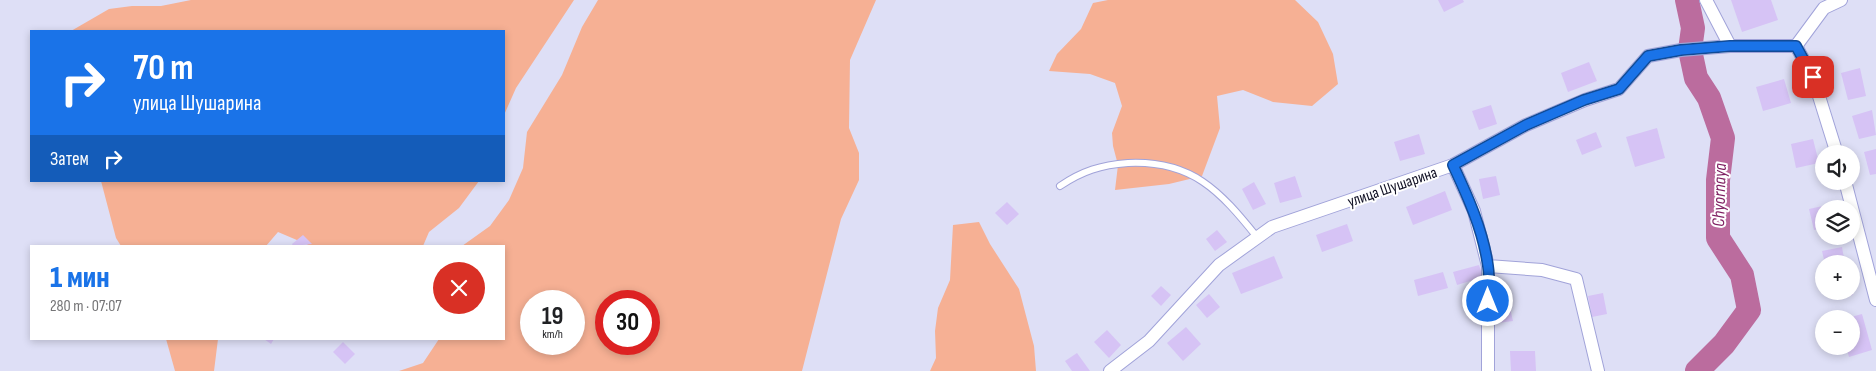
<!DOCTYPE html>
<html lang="ru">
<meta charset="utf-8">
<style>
:root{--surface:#fff;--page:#f6f6f6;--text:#202124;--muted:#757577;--accent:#1a73e8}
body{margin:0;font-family:"Sofia Sans Condensed",sans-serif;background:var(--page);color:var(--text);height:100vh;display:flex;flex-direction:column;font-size:19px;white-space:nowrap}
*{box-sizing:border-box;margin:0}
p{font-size:16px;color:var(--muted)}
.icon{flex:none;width:28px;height:28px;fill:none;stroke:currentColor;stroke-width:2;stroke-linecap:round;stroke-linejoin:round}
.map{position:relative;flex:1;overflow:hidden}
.panel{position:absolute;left:30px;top:245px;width:475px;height:95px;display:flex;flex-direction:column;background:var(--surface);border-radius:0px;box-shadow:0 2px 8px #0003}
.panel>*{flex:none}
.top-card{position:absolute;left:30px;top:30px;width:475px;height:152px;border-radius:0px;box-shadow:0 2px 8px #0003;background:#1a73e8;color:#fff;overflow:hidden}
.controls{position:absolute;left:1815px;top:145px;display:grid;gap:10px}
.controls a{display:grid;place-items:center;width:45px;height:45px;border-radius:50%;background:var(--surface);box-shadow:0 2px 8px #0003;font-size:25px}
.speed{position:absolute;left:520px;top:290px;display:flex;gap:10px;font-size:25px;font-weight:700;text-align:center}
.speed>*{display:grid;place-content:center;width:65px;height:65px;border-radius:50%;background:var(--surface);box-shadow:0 2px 8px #0003;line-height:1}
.speed small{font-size:12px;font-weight:400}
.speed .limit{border:8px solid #d22;background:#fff;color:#111}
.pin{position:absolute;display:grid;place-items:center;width:42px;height:42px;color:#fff;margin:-21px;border-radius:10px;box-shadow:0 2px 8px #0006}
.me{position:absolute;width:55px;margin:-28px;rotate:0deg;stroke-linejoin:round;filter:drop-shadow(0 0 4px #0008)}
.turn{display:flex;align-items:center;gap:18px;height:105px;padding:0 20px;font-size:22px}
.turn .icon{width:65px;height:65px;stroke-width:2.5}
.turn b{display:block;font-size:35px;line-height:42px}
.then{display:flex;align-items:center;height:48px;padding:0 20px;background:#0003;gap:10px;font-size:19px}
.round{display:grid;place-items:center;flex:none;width:52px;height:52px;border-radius:26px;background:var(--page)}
.summary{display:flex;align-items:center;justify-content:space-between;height:85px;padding:0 20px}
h1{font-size:30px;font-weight:800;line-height:38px;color:var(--accent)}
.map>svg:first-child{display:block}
.green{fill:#f6b094;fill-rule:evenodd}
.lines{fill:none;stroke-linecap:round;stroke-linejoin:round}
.river{stroke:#bb6c9e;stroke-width:24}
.building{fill:#d6c3f5}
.service-casing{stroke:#a1a3d9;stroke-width:8}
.minor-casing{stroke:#a1a3d9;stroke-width:14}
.service{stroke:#fff;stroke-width:6}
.minor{stroke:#fff;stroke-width:12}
.route-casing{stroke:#114b97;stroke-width:12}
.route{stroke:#1a73e8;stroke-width:9}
.labels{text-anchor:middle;stroke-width:4;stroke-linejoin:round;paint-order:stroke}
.street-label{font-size:16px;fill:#101023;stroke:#fff}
.water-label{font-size:18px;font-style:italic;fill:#7e1e61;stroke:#fff}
</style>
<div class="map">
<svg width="1876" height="371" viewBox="0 0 1876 371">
<rect width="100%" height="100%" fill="#dedff6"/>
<!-- green -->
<g class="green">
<path d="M191,0h383l-58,88 -12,27v-84h-433l38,-22 23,-3h29z"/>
<path d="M598,0h278l-26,60 -1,68 10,25v27l-18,39 -39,152h-403l24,-8 16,-24h65v-93h-42l28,-20 19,-26 14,-32 4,-36 35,-57 20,-48zM574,301v43h-43v-43zM606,301h43v43h-43z"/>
<path d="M1108,0h187l23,22 15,32 5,30 -26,22 -39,-4 -30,-12 -26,6 3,32 -18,48 -33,8 -54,6 3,-25 -5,-19 -1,-13 10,-27 -7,-23 -25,-9 -41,-3 8,-17 24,-25 12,-26z"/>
<path d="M101,181h378l-20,27 -30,24 -6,14h-112l-33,-14 -12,14h-145l-5,-8z"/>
<path d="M979,222l11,22 29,45 15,57 2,25h-106l6,-13 -1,-27 3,-23 12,-28 3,-55z"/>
<path d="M166,339h52l-4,32h-39z"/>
</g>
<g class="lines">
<!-- river -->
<path class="river" d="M1687,0l6,28 -3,22 6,28 13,20 14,40 -5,42v58l24,37 7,35 -25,34 -27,27"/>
</g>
<!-- building -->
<g class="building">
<path d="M1438,0h25l1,2 -20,10z"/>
<path d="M1731,0h40l7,20 -36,12z"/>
<path d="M1589,62l8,19 -29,11 -7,-19z"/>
<path d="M1860,68l6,28 -18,4 -7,-27z"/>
<path d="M1784,79l7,24 -28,8 -7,-24z"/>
<path d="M1491,105l6,19 -18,6 -7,-19z"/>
<path d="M1872,110l4,25 -17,4 -7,-23z"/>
<path d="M1657,128l8,30 -30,9 -9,-30z"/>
<path d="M1596,132l6,15 -20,8 -6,-15z"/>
<path d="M1419,134l6,20 -25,7 -6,-19z"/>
<path d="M1813,139l6,24 -23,5 -5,-24z"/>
<path d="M1876,149v25l-6,1 -6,-23z"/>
<path d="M1295,176l7,21 -22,6 -6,-20z"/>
<path d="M1496,176l4,19 -17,4 -4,-20z"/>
<path d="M1254,182l12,22 -13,6 -11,-21z"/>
<path d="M1445,191l7,19 -39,15 -7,-18z"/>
<path d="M1007,202l12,12 -12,11 -12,-12z"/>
<path d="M1832,204l1,5h-9v19l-10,2 -5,-21z"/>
<path d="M1347,224l6,17 -31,11 -6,-17z"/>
<path d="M1217,230l10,12 -12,9 -9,-12z"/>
<path d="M303,235l9,9 -19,2 -1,-2z"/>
<path d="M1842,247l3,17h-20l-3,-13z"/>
<path d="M1274,256l9,22 -42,16 -9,-21z"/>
<path d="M1479,265l4,12 -26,8 -4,-13z"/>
<path d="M1443,272l5,16 -30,8 -4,-16z"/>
<path d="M1161,286l10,9 -10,11 -10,-10z"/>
<path d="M1832,291h20l1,4 -20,4z"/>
<path d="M1603,293l4,21 -15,3 -4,-21z"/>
<path d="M1209,294l11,13 -13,11 -11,-13z"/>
<path d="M1510,308l3,13 -15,2 -2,-12z"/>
<path d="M1862,314l10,36 -23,7 -3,-11h5v-27l-4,-1z"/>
<path d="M1186,327l15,17 -18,17 -16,-18z"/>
<path d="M1107,330l14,15 -12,13 -15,-16z"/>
<path d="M264,339h10l-3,5z"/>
<path d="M343,342l12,12 -10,10 -12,-12z"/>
<path d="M1510,351h25l1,20h-25z"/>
<path d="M1077,353l13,18h-18l-7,-10z"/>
</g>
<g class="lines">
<defs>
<path id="service" d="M1060,186c22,-15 41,-21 68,-23 64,-3 92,28 129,74"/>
<g id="minor">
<path d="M1706,0l24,46"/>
<path d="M1796,46l17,31 24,77"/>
<path d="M1453,165l21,46 14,55 54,4 34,9 22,92"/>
<path d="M1845,181l31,119"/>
<path d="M1110,371l39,-30 70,-76 53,-38 181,-62 73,-40 59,-25 34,-11 29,-33 33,-6 49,-4h66l28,-38 17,-8"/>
<path d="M1488,371v-105"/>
</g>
</defs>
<!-- service casing -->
<use href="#service" class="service-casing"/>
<!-- minor casing -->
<use href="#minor" class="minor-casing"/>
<!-- service -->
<use href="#service" class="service"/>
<!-- minor -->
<use href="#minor" class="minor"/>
</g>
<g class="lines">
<defs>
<path id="route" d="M1488,301c0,-11 2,-24 0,-35 -5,-36 -20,-69 -35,-101l73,-40 58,-25 35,-11 29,-33 33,-6 49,-4h66l17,31"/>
</defs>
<!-- route casing -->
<use href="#route" class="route-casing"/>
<!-- route -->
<use href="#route" class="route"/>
</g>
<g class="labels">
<!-- street labels -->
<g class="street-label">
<text transform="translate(1392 186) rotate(-19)" y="6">улица Шушарина</text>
</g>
<!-- water labels -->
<g class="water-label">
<text transform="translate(1719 195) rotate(-88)" y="6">Chyornaya</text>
</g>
</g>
</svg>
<div class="controls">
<a><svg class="icon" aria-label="sound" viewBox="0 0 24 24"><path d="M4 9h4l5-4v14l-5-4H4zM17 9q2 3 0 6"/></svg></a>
<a><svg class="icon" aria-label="layers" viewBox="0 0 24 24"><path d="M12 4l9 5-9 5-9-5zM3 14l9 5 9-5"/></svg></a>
<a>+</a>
<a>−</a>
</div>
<div class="speed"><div>19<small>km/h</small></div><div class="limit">30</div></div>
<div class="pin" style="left:1813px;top:77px;background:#d93025"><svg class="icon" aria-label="arrive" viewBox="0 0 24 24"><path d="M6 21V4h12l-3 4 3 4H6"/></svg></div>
<svg class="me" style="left:1488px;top:301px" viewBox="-20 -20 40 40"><circle r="17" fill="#1a73e8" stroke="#fff" stroke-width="3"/><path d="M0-11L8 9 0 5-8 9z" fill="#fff"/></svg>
<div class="top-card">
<div class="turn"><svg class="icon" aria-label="right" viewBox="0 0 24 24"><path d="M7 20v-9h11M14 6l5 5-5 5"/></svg><div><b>70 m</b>улица Шушарина</div></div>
<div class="then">Затем<svg class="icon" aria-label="right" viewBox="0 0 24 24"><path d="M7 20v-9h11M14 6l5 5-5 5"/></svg></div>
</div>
<section class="panel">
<div class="summary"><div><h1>1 мин</h1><p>280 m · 07:07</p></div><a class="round" style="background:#d93025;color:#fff"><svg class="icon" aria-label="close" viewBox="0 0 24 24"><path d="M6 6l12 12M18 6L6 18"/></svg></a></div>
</section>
</div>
